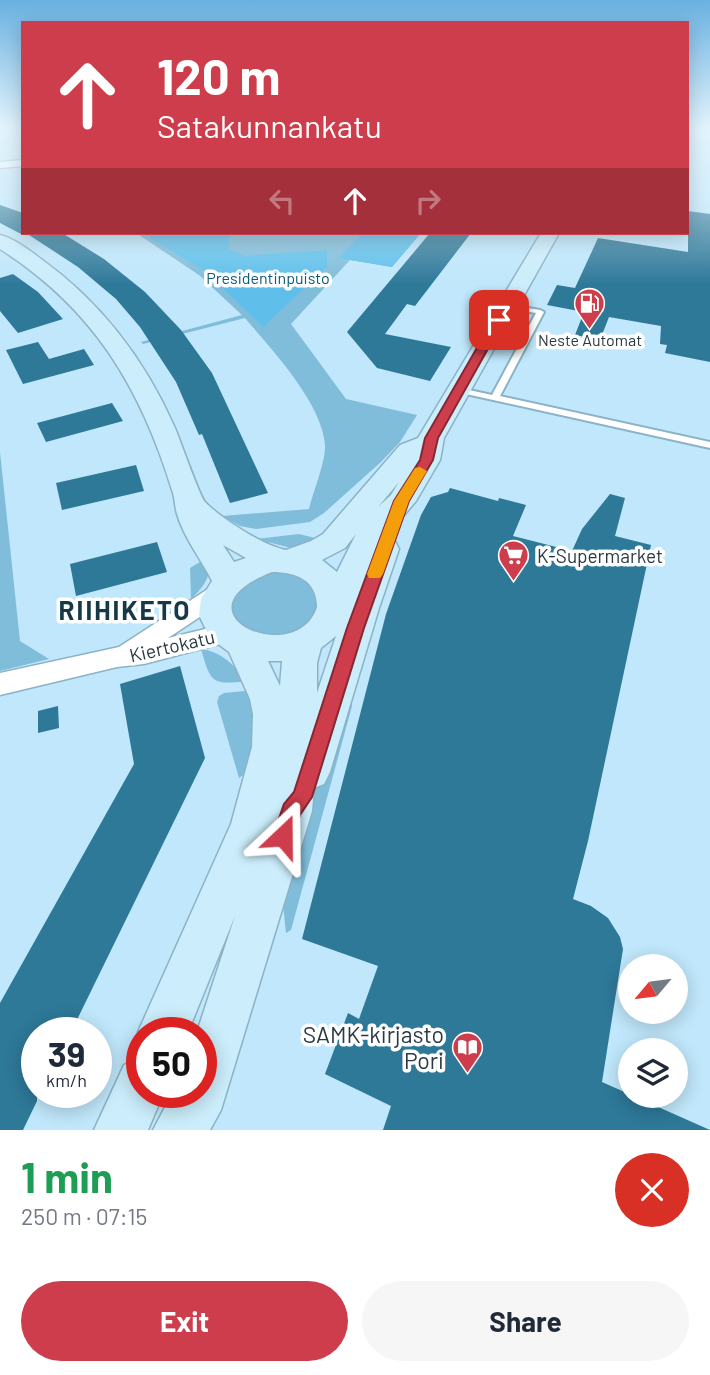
<!DOCTYPE html>
<meta charset="utf-8">
<style>
:root{--surface:#fff;--page:#f6f6f7;--text:#1f2937;--muted:#747a83;--accent:#cd3d4b}
body{margin:0;font-family:Barlow,sans-serif;background:var(--page);color:var(--text);height:100vh;display:flex;flex-direction:column;font-size:26px;white-space:nowrap}
*{box-sizing:border-box;margin:0}
p{font-size:23px;color:var(--muted)}
.icon{flex:none;width:38px;height:38px;fill:none;stroke:currentColor;stroke-width:2;stroke-linecap:round;stroke-linejoin:round}
.map{position:relative;height:1130px;overflow:hidden}
.side{display:flex;flex-direction:column;background:var(--surface);flex:1}
.side>*{flex:none}
.banner{position:absolute;left:21px;top:21px;width:668px;height:214px;border-radius:0px;box-shadow:0 4px 18px #0003;background:#cd3d4b;color:#fff;overflow:hidden}
.needle{width:46px;rotate:241deg}
.fabs{position:absolute;left:618px;top:954px;display:grid;gap:14px}
.fabs a{display:grid;place-items:center;width:70px;height:70px;border-radius:50%;background:var(--surface);box-shadow:0 4px 18px #0003;font-size:35px}
.speed{position:absolute;left:21px;top:1017px;display:flex;gap:14px;font-size:35px;font-weight:700;text-align:center}
.speed>*{display:grid;place-content:center;width:91px;height:91px;border-radius:50%;background:var(--surface);box-shadow:0 4px 18px #0003;line-height:1}
.speed small{font-size:18px;font-weight:400}
.speed .limit{border:10px solid #d22;background:#fff;color:#111}
.pin{position:absolute;display:grid;place-items:center;width:60px;height:60px;color:#fff;margin:-30px;border-radius:14px;box-shadow:0 4px 10px #0006}
.me{position:absolute;width:77px;margin:-38px;rotate:23deg;stroke-linejoin:round;filter:drop-shadow(0 0 5px #0008)}
.turn{display:flex;align-items:center;gap:24px;height:147px;padding:0 21px;font-size:32px}
.turn .icon{width:91px;height:91px;stroke-width:2.5}
.turn b{display:block;font-size:49px;line-height:60px}
.lanes{display:flex;align-items:center;height:66px;padding:0 21px;background:#0003;justify-content:center;gap:35px;direction:ltr}
.lanes .off{opacity:.35}
.round{display:grid;place-items:center;flex:none;width:74px;height:74px;border-radius:37px;background:var(--page)}
.overview{display:flex;align-items:center;justify-content:space-between;height:119px;padding:0 21px}
h1{font-size:42px;font-weight:700;line-height:52px;color:#1e9e55}
.primary-button{display:flex;gap:14px;margin-top:auto;padding:14px 21px}
.primary-button a{flex:1;height:80px;border-radius:42px;background:var(--accent);color:#fff;font-size:28px;font-weight:700;line-height:80px;text-align:center}
.primary-button a+a{background:var(--page);color:var(--text)}
.map>svg:first-child{display:block}
.green{fill:#80bdda}
.forest{fill:#5fbfea}
.building{fill:#2e7898}
.lines{fill:none;stroke-linecap:round;stroke-linejoin:round}
.lane-casing{stroke:#8bb2c5;stroke-width:4}
.street-casing{stroke:#8bb2c5;stroke-width:3}
.secondary-casing{stroke:#8bb2c5;stroke-width:3}
.lane{fill:#fff;fill-rule:evenodd}
.street{fill:#fff;fill-rule:evenodd}
.secondary{fill:#ccedfb;fill-rule:evenodd}
.route{fill:#cd3d4b;stroke:#852831;stroke-width:2}
.slow{fill:#f59e0b}
.labels{text-anchor:middle;stroke-width:7;stroke-linejoin:round;paint-order:stroke}
.far-park-label{font-size:16px;fill:#0c5b77;stroke:#fff}
.far-poi-label{font-size:16px;fill:#2a3a42;stroke:#fff}
.poi-label{font-size:19px;fill:#2a3a42;stroke:#fff;text-anchor:start}
.street-label{font-size:19px;fill:#2a3a42;stroke:#fff}
.near-poi-label{font-size:23px;fill:#2a3a42;stroke:#fff;text-anchor:end}
.district-label{font-size:26px;font-weight:bold;letter-spacing:2px;fill:#153949;stroke:#fff}
</style>
<div class="map">
<svg width="710" height="1130" viewBox="0 0 710 1130">
<rect width="100%" height="100%" fill="#c0e7fb"/>
<!-- green -->
<g class="green">
<path d="M136,233h285l-29,34 -42,-7 -59,64 55,75 71,16 -17,27 -19,20 -57,51 -14,9 -54,7 -16,-3 -18,-10 87,-7c4,-17 17,-48 16,-64 -3,-42 -53,-95 -80,-127l-102,26 -2,-2 101,-27 -43,-40z"/>
<path d="M0,452l20,189 29,18 -49,12z"/>
<path d="M299,534l24,6 -32,8 -35,-9z"/>
<path d="M208,557c4,20 -3,28 -17,42l-1,-31z"/>
<path d="M274,568l32,8 16,24 -13,25 -17,10 -38,1 -24,-18 1,-27z"/>
<path d="M201,649c22,3 33,17 47,32 -36,4 -37,3 -47,-32z"/>
<path d="M255,690l9,32 -18,51 -7,5 -22,-76 2,-6 5,-3z"/>
<path d="M344,695l7,6 1,5 -61,224 -5,3 -3,-28 3,-29z"/>
</g>
<!-- forest -->
<g class="forest">
<path d="M142,233h88l-2,16 17,7 82,-6v17l-64,60 -55,-54z"/>
<path d="M369,233h52l-29,34 -54,-9 24,-24z"/>
</g>
<!-- building -->
<g class="building">
<path d="M0,205l23,8v22l-23,-12z"/>
<path d="M688,211l22,3v148l-45,-9 2,-8 -7,-1 1,-18 -52,-9 -9,23 -25,-5 9,-23 -37,-7 10,-20 18,3 23,-50 90,14z"/>
<path d="M26,233h36l42,26 41,33 36,38 31,43 56,120 -38,10 -28,-69 -3,1 -23,-53 -36,-55 -24,-28 -38,-32z"/>
<path d="M430,233h41l-56,73 -8,-2 -22,30 66,13 -21,34 -53,-13 -30,-36z"/>
<path d="M13,274l25,18 25,27 -45,14 -18,-22v-33z"/>
<path d="M38,342l11,17 35,-10 10,16 -71,19 -17,-34z"/>
<path d="M112,403l11,18 -77,21 -9,-19z"/>
<path d="M136,465l8,26 -82,19 -6,-27z"/>
<path d="M450,488l48,13 1,-3 27,7 -13,31 59,15 10,-22 28,-35 15,4 -10,38 36,9 -63,296 -15,58 18,7 17,12 12,19 3,12 -21,133 108,48h-327l8,-24 -66,-32 23,-61 11,6 19,-53 -76,-27 84,-325 35,-99 10,-18 17,-5z"/>
<path d="M157,542l10,30 -91,24 -6,-32z"/>
<path d="M180,666l25,92 -134,274h-34v69l-14,29h-23v-127l134,-239 -14,-80z"/>
<path d="M58,706l1,22 -21,5v-22z"/>
</g>
<g class="lines">
<defs>
<path id="lane" d="M504,304l36,6 4,2 -44,84 210,46v6l-253,-56 -1,-2 4,-2 32,7 44,-82 -32,-5z"/>
<g id="street">
<path d="M23,160v6l-23,2v-6z"/>
<path d="M219,584l8,3 4,6 -4,6 -59,39 58,-14 9,2 3,7 -3,7 -91,24 -27,3 -117,28v-22l119,-26 92,-60z"/>
</g>
<g id="secondary">
<path d="M541,233h18l-115,205 -4,22 -24,41 -31,37 10,3 4,8 -20,59 -49,164 -6,12 -10,4 -2,23 -91,299 -11,20h-57l20,-38h28v-60h-4l38,-116 -47,116h-46v9l-4,-9 93,-208 21,-77 1,-33 -3,-15 -21,-47 -19,-14 -11,-23 2,-16 11,-18c-11,-22 -28,-43 -35,-67 -2,-6 -2,-14 -4,-21 -32,-105 -79,-184 -173,-244v-14c15,4 29,15 41,24 61,44 104,101 134,169 5,12 25,69 30,74 17,17 57,43 81,48l25,-9 12,-7 77,-89 18,-7zM399,482l-8,13 -13,12zM356,534l-19,38 -15,-12 23,-12zM223,545l23,13 -12,4zM272,572c24,0 45,8 45,35 -20,63 -150,6 -45,-35zM336,636l-19,57v-30l4,-15zM268,661h14l-2,25z"/>
<path d="M142,1057v35h22l-16,38h-54l30,-65z"/>
</g>
</defs>
<!-- lane casing -->
<use href="#lane" class="lane-casing"/>
<!-- street casing -->
<use href="#street" class="street-casing"/>
<!-- secondary casing -->
<use href="#secondary" class="secondary-casing"/>
<!-- lane -->
<use href="#lane" class="lane"/>
<!-- street -->
<use href="#street" class="street"/>
<!-- secondary -->
<use href="#secondary" class="secondary"/>
</g>
<!-- sky -->
<linearGradient id="sky" x2="0" y2="1"><stop stop-color="#69b1e1"/><stop offset="0.45" stop-color="#e3f4fd"/><stop offset="1" stop-color="#e3f4fd" stop-opacity="0"/></linearGradient>
<rect width="710" height="285" fill="url(#sky)"/>
<!-- route -->
<path class="route" d="M499,317l5,3 -66,118 -5,22 -24,41 -45,127 -52,169 -12,18 -9,28 -8,3 -7,-3 -3,-7 11,-32 10,-12 53,-164 47,-127 26,-41 5,-22 68,-118z"/>
<!-- slow -->
<path class="slow" d="M420,467l7,4 -18,30 -26,73 -3,4h-11l-2,-4 27,-73 21,-33z"/>
<!-- icons -->
<defs>
<symbol id="fuel-pin" viewBox="-11 -11 22 30"><path d="M0 17L-7.5 6A9.5 9.5 0 1 1 7.5 6Z" fill="#cd3d4b" stroke="#fff"/><path d="M-5.5-6h7V0h2V4h1.3V-2.5L3-4.5l.8-.8L6-3V5H2.5V1h-1V6h-7ZM-4.2-4.7v3.2H.2V-4.7Z" fill="#fff"/></symbol>
<symbol id="supermarket-pin" viewBox="-11 -11 22 30"><path d="M0 17L-7.5 6A9.5 9.5 0 1 1 7.5 6Z" fill="#cd3d4b" stroke="#fff"/><path d="M-6-5.5h2.5l.6 2H6L4.5 2H-2.5L-4.4-4H-6ZM-1.5 3.2a1.3 1.3 0 1 0 .1 0ZM3 3.2a1.3 1.3 0 1 0 .1 0Z" fill="#fff"/></symbol>
<symbol id="library-pin" viewBox="-11 -11 22 30"><path d="M0 17L-7.5 6A9.5 9.5 0 1 1 7.5 6Z" fill="#cd3d4b" stroke="#fff"/><path d="M-6-4Q-3-5.5-.7-3.5V5Q-3 3-6 4ZM6-4Q3-5.5 .7-3.5V5Q3 3 6 4Z" fill="#fff"/></symbol>
</defs>
<g fill-rule="evenodd">
<use href="#fuel-pin" x="572" y="286" width="35" height="47"/>
<use href="#supermarket-pin" x="496" y="538" width="35" height="47"/>
<use href="#library-pin" x="450" y="1030" width="35" height="47"/>
</g>
<g class="labels">
<!-- far-park labels -->
<g class="far-park-label">
<text x="268" y="284">Presidentinpuisto</text>
</g>
<!-- far-poi labels -->
<g class="far-poi-label">
<text x="590" y="346">Neste Automat</text>
</g>
<!-- poi labels -->
<g class="poi-label">
<text x="537" y="563">K-Supermarket</text>
</g>
<!-- street labels -->
<g class="street-label">
<text transform="translate(172 646) rotate(-13)" y="7">Kiertokatu</text>
</g>
<!-- near-poi labels -->
<g class="near-poi-label">
<text x="444" y="1043">SAMK-kirjasto<tspan x="444" dy="26">Pori</tspan></text>
</g>
<!-- district labels -->
<g class="district-label">
<text x="125" y="620">RIIHIKETO</text>
</g>
</g>
</svg>
<div class="fabs">
<a><svg class="needle" viewBox="-14 -14 28 28"><path d="M0-13l5 13h-10z" fill="#e53935"/><path d="M0 13l5-13h-10z" fill="#747a83"/></svg></a>
<a><svg class="icon" aria-label="layers" viewBox="0 0 24 24"><path d="M12 4l9 5-9 5-9-5zM3 14l9 5 9-5"/></svg></a>
</div>
<div class="speed"><div>39<small>km/h</small></div><div class="limit">50</div></div>
<div class="pin" style="left:499px;top:320px;background:#d93025"><svg class="icon" aria-label="arrive" viewBox="0 0 24 24"><path d="M6 21V4h12l-3 4 3 4H6"/></svg></div>
<svg class="me" style="left:283px;top:836px" viewBox="-20 -20 40 40"><path d="M0-17L14 15 0 8-14 15z" fill="#cd3d4b" stroke="#fff" stroke-width="4"/></svg>
<div class="banner">
<div class="turn"><svg class="icon" aria-label="ahead" viewBox="0 0 24 24"><path d="M12 20V5M6 11l6-6 6 6"/></svg><div><b>120 m</b>Satakunnankatu</div></div>
<div class="lanes"><svg class="icon off" aria-label="left" viewBox="0 0 24 24"><path d="M17 20v-9H6M10 6l-5 5 5 5"/></svg><svg class="icon" aria-label="ahead" viewBox="0 0 24 24"><path d="M12 20V5M6 11l6-6 6 6"/></svg><svg class="icon off" aria-label="right" viewBox="0 0 24 24"><path d="M7 20v-9h11M14 6l5 5-5 5"/></svg></div>
</div>
</div>
<section class="side">
<div class="overview"><div><h1>1 min</h1><p>250 m · 07:15</p></div><a class="round" style="background:#d93025;color:#fff"><svg class="icon" aria-label="close" viewBox="0 0 24 24"><path d="M6 6l12 12M18 6L6 18"/></svg></a></div>
<div class="primary-button"><a>Exit</a><a>Share</a></div>
</section>
